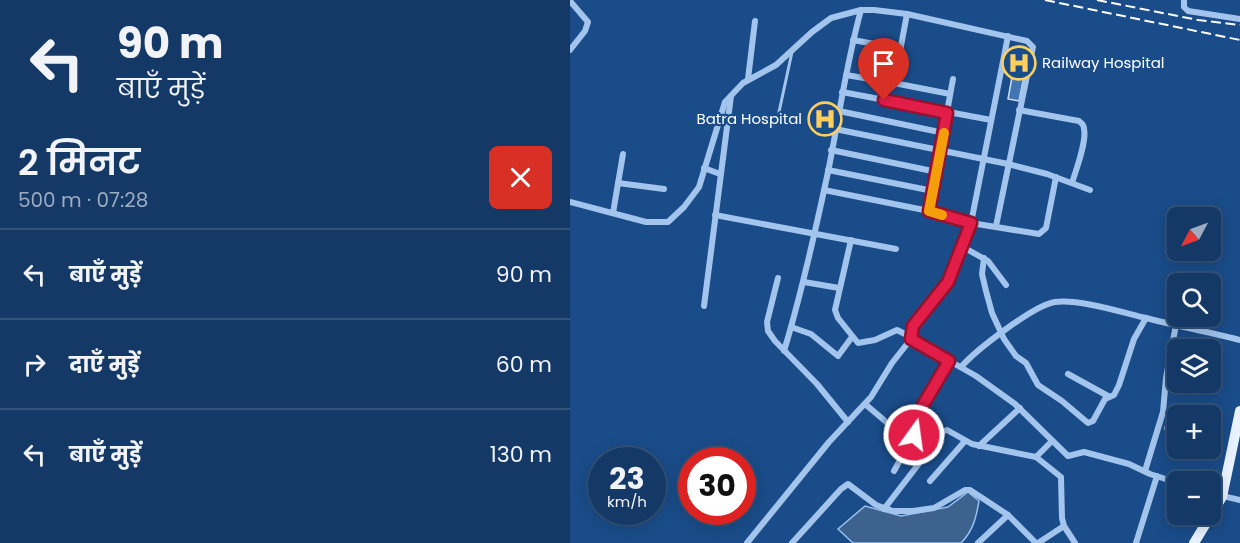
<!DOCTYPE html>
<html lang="hi">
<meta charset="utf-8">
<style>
:root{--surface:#143967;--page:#1d406d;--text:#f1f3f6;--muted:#9dacc0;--line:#33537b}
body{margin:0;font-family:Poppins,"Noto Sans Devanagari",sans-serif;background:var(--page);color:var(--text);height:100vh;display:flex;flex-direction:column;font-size:22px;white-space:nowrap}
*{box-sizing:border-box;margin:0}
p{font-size:20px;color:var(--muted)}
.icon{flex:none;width:33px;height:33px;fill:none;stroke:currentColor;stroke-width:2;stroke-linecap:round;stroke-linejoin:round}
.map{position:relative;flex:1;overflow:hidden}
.drawer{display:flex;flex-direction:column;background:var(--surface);width:570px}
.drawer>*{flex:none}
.hud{background:#143967;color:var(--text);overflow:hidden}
.needle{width:39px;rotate:229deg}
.controls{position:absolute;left:597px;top:207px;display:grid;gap:12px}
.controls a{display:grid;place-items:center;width:54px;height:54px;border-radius:9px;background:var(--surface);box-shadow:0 3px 15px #0003,0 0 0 2px var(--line);font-size:30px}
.speed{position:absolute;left:18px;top:447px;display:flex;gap:12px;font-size:30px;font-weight:700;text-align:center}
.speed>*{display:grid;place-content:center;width:78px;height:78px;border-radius:50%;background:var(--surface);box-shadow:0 3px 15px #0003,0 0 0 2px var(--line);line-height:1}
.speed small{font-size:15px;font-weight:400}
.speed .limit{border:9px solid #d22;background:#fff;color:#111}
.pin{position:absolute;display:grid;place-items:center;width:51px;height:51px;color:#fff;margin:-62px -26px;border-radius:50% 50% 50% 0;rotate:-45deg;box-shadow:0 0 6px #0007}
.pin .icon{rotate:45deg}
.me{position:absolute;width:66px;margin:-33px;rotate:14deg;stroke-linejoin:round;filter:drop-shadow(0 0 4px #0008)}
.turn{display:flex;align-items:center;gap:21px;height:126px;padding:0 18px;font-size:27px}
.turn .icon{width:78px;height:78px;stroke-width:2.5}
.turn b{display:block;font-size:42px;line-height:51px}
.round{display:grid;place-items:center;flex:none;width:63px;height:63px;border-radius:9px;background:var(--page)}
.overview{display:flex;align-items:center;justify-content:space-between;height:102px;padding:0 18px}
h1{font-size:36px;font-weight:600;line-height:45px}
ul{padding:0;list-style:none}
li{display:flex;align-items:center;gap:18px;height:90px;padding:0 18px;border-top:2px solid var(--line)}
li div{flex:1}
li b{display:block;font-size:22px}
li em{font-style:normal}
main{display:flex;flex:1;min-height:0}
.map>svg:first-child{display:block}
.water{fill:#3d628e;stroke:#96c0ef;stroke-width:1.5}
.building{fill:#4375b2;stroke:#c9dff9;stroke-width:1.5}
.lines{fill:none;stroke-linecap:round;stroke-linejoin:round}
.service{stroke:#a3c5ed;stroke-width:3}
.minor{stroke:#a3c5ed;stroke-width:6}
.primary{stroke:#e9f2ff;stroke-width:10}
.rail{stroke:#fff;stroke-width:2;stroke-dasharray:10 4.5;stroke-linecap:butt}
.route-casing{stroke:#92132f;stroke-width:15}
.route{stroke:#e11d48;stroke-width:10}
.slow{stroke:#f59e0b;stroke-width:10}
.labels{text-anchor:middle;stroke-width:4.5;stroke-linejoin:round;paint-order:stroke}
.poi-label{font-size:15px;fill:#fff;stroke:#1a4c89;text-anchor:start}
</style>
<main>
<section class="drawer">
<div class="hud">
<div class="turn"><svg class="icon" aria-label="left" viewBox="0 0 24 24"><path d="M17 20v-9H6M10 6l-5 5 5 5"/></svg><div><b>90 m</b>बाएँ मुड़ें</div></div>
</div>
<div class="overview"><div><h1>2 मिनट</h1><p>500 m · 07:28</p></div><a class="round" style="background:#d93025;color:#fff"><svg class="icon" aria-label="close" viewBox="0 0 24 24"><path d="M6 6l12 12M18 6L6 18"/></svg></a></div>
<ul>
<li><svg class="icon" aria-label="left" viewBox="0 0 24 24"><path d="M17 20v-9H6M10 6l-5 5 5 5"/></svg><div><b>बाएँ मुड़ें</b></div><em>90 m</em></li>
<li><svg class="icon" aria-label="right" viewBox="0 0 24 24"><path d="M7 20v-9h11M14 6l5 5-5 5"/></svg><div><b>दाएँ मुड़ें</b></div><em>60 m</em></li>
<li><svg class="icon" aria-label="left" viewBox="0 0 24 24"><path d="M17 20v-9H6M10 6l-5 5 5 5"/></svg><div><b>बाएँ मुड़ें</b></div><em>130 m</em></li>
</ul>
</section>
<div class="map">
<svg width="670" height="543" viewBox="0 0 670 543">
<rect width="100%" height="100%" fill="#1a4c89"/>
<!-- water -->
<path class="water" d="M398,492l11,9c-3,17 -6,30 -18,42h-108l-15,-14 27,-23 36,10 47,-9z"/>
<!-- building -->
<g class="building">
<path d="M446,55l12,2 -9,44 -11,-2z"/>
<path d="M251,111l14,4 -3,12 -14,-3z"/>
<path d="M598,414l10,2 -1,15 -12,-2z"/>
</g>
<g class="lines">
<!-- service -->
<path class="service" d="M209,112l13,-60"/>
<!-- minor -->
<g class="minor">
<path d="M614,0v7l4,4 52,8"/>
<path d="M0,1l18,21 -3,9 -15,19"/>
<path d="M337,14l-13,69 56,11"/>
<path d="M283,40l48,9"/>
<path d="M276,75l48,8"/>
<path d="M178,79l7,-58"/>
<path d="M272,92l149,28"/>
<path d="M449,110l60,11c3,3 5,3 5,8 3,12 -8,41 -12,54"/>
<path d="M269,111l105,22"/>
<path d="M265,129l173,35 39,10 43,16"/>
<path d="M261,150l106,22"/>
<path d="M134,168l16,6"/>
<path d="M258,170l105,21"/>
<path d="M48,183l46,6"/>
<path d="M254,190l105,21 42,12 68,11 7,-6 10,-51"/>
<path d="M0,202l76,20h22l16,-15 15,-20 26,-85 18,-19 33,-18 36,-33 19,-14 30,-8h13l33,4 120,27 6,6 -37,179"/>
<path d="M359,211l24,-132"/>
<path d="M43,213l10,-59"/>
<path d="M145,215l181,34"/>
<path d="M281,240l-16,70 3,8 20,25 17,-3 22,-10 14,7"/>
<path d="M393,247l25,14 18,24"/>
<path d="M414,258l-2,16 4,17 6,22 12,26 12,17 10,7 12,22 24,16 26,22 5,-2 12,-22 9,-4 5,-10 15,-46 12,-21"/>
<path d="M208,278l-11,44 1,9 7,10 42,43 31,38"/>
<path d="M234,282l35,6"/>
<path d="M134,306l27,-210"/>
<path d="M221,327l20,7 27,22 14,-19"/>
<path d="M341,339l2,-13 35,-44 23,-59 37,-187"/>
<path d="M214,351c18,-59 31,-118 44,-179 11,-54 18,-108 33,-162"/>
<path d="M391,367c15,-17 73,-62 94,-65 24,-3 66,10 91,16 31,8 63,14 94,22"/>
<path d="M498,374l40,22"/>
<path d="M295,404l26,22h7l20,-9"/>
<path d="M371,434c-6,-3 -16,-6 -20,-11 -9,-11 21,-52 28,-62"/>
<path d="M409,446l41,-38"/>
<path d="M466,457l25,20 1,41 2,8 11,17"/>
<path d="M324,471l27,-48"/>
<path d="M575,471l18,-59 3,-34 10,-53"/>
<path d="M360,481l35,-40"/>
<path d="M640,493l30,7"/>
<path d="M314,509l60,-78 3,-1 25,14 64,13 16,-16"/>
<path d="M177,543l82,-101 42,-45 21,-34 19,-24 65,37 39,28 53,52 16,-4 45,12 21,10 28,9"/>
<path d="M222,543l49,-54 7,-5 28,21 17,6h20l21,-3 31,-18h5l38,25 28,28"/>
<path d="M408,543l30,-28"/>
<path d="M468,543l26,-17"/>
<path d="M566,543l21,-67"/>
</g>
<!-- primary -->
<path class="primary" d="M624,543l28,-46 18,-86"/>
<!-- rail -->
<g class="rail">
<path d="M475,0l195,40"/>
<path d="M527,0l101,20 42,5"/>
</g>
</g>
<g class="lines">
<defs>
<path id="route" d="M314,100l63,13 -18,98 42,12 -23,59 -35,44 -2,13 38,22 -30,51 2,11 -7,12"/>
</defs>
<!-- route casing -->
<use href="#route" class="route-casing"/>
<!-- route -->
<use href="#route" class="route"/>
<!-- slow -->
<path class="slow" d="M372,215l-13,-4 15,-78"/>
</g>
<!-- icons -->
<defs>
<symbol id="hospital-ring" viewBox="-11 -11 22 22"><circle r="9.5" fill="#1a4c89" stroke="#fecf5f" stroke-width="1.5"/><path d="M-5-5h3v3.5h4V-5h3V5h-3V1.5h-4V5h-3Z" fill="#fecf5f"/></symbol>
</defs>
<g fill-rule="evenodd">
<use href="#hospital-ring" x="430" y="44" width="38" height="38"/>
<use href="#hospital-ring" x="236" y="100" width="38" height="38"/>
</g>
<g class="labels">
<!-- poi labels -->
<g class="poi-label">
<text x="472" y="68">Railway Hospital</text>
<text x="232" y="124" text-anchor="end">Batra Hospital</text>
</g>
</g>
</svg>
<div class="controls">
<a><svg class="needle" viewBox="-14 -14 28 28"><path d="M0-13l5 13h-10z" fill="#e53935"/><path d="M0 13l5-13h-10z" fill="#9dacc0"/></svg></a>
<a><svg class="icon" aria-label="search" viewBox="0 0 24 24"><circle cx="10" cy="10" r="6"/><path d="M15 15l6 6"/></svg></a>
<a><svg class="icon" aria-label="layers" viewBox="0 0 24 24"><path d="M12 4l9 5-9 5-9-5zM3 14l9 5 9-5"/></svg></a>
<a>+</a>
<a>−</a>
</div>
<div class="speed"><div>23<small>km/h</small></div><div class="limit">30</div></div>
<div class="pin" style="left:314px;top:100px;background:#d93025"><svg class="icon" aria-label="arrive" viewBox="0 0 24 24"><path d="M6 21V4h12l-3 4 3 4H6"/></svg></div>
<svg class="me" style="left:344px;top:435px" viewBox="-20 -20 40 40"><circle r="17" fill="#e11d48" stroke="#fff" stroke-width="3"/><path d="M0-11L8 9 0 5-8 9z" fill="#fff"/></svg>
</div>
</main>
